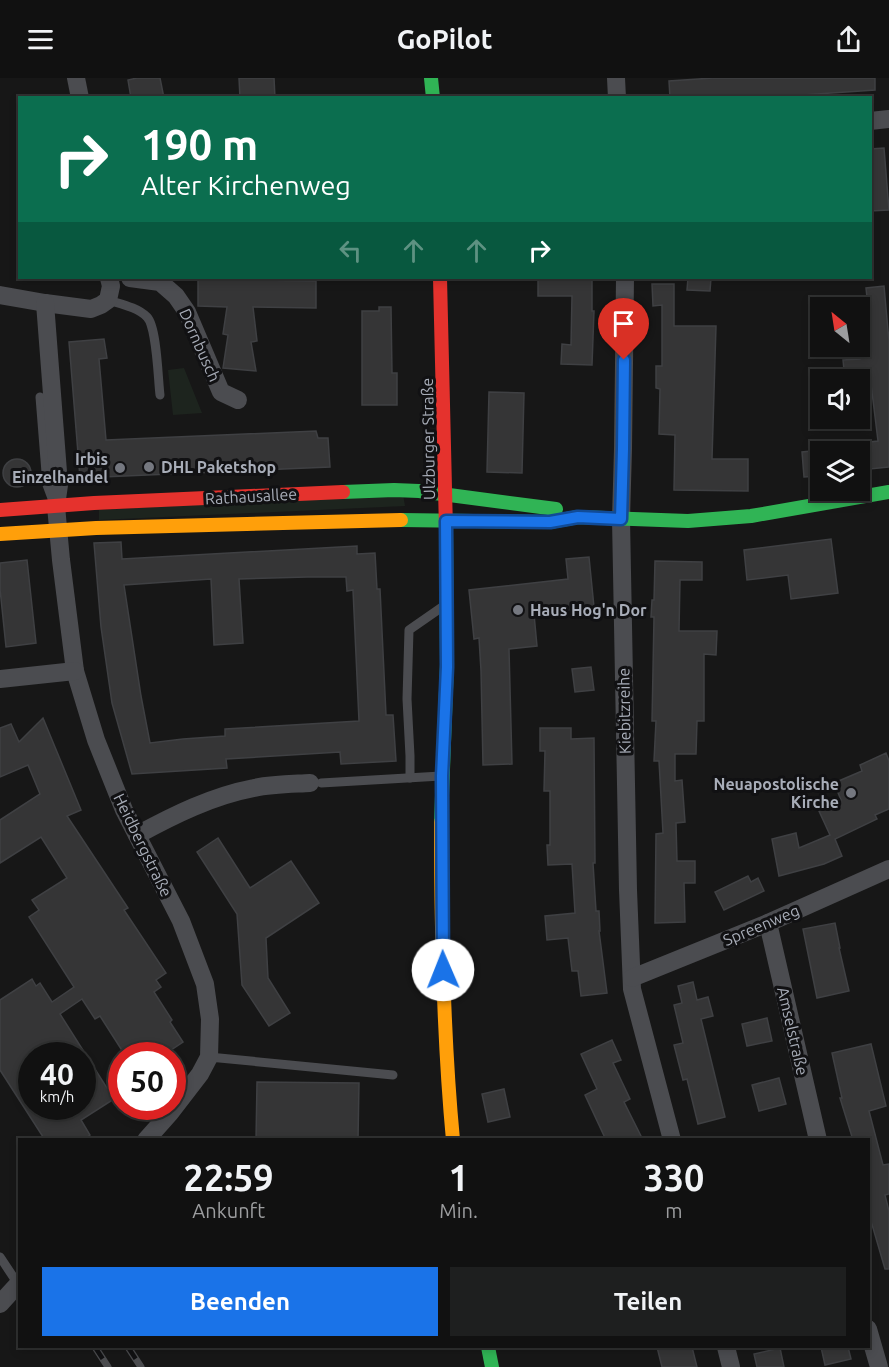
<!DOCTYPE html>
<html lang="de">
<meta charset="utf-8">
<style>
:root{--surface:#111;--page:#1e1f1f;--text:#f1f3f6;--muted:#9c9d9f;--line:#303131;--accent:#1a73e8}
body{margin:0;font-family:Ubuntu,sans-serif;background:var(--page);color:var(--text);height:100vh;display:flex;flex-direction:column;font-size:22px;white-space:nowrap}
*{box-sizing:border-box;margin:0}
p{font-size:20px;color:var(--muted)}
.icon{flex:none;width:33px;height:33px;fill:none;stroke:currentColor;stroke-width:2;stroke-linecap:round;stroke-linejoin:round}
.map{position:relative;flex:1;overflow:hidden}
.details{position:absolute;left:18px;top:1060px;width:852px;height:210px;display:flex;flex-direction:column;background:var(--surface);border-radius:0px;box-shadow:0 3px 9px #0003,0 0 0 2px var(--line)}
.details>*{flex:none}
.banner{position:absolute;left:18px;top:18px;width:854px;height:183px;border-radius:0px;box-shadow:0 3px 9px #0003,0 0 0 2px var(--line);background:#0b6e4f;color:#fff;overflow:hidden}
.needle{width:39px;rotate:330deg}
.buttons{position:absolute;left:810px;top:219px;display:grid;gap:12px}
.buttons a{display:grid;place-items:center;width:60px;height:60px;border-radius:0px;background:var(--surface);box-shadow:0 3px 9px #0003,0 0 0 2px var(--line);font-size:30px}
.speed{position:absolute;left:18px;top:964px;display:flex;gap:12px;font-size:30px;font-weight:700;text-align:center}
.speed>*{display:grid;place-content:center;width:78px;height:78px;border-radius:50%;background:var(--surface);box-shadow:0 3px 9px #0003,0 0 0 2px var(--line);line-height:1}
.speed small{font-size:15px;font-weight:400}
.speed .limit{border:9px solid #d22;background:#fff;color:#111}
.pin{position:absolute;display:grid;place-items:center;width:51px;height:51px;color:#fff;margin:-62px -26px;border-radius:50% 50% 50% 0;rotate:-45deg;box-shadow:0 0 6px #0007}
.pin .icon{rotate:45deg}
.me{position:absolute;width:66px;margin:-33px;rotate:359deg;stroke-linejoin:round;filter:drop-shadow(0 0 4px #0008)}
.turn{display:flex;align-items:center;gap:21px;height:126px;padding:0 24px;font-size:27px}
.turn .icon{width:78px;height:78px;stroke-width:2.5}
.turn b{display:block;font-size:42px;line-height:51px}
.lanes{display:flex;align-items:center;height:57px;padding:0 24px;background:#0003;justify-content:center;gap:30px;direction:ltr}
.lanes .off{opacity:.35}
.eta{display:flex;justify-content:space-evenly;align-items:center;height:102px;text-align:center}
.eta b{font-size:36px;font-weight:600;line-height:42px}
.primary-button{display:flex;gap:12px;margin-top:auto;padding:12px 24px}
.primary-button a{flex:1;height:69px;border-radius:0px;background:var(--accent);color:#fff;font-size:24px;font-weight:600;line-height:69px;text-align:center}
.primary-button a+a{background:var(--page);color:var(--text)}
header{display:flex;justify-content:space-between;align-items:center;height:78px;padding:0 24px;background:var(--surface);font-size:27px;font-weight:600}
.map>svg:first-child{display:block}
.green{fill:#1d241e}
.building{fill:#353536;stroke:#3f4043;stroke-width:1.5;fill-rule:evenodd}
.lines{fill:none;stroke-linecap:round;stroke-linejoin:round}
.lane{stroke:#4b4c50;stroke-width:9}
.street{stroke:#4b4c50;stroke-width:18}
.fast{stroke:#30b455;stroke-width:14}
.slow{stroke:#ff9f0a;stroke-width:14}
.jam{stroke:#e5322d;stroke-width:14}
.rail-casing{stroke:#4b4c4f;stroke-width:7}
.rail{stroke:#111113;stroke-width:4.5;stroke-dasharray:14;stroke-linecap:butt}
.route-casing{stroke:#114b97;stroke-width:15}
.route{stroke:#1a73e8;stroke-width:10}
.poi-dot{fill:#757880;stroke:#111113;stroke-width:2}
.labels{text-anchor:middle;stroke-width:6;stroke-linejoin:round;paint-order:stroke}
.street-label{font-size:16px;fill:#a8adb8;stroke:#111113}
.poi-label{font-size:16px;font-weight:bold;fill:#a8adb8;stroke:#111113;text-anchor:end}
</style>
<header><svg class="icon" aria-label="menu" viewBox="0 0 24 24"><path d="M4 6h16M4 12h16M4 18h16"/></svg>GoPilot<svg class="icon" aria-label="share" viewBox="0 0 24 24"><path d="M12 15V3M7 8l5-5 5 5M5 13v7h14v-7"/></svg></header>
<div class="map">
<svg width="889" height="1289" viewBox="0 0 889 1289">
<rect width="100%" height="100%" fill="#171717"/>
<!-- green -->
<g class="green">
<path d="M184,290l18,45 -29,2 -5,-45z"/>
<path d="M403,416l2,12 -306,14v-10z"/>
</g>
<!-- building -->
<g class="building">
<path d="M137,0h23l4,20h-33l-3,-18z"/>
<path d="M239,0h35l1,20h-35z"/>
<path d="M713,0h162v12l-117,8h-88l-1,-17z"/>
<path d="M884,70l5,62 -19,1v-62z"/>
<path d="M538,200h54v33h2l-2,54 -31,-1 1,-20 9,1 1,-49h-34z"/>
<path d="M688,200h23l-1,13 -23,-1z"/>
<path d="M198,201l118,2v27l-63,-1 4,34 -6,1 5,29 -33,-3 5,-33 -5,-1 4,-27 -29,-1z"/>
<path d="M652,206h22v42h42l-4,133h36v32l-74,-1 1,-55 -16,-1 1,-45 -4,-1v-22h6v-61l-9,1z"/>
<path d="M884,208l5,55v126l-29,3v-27l18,-2 -7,-57 -11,1v-5h-15l-2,-20 17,-1v-42h9l-3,-29z"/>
<path d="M379,229h12l1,66h5v32h-35v-94h17z"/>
<path d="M104,261l3,19 -8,1 7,81 210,-9 2,7h10l2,29 -250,11 -11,-136z"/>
<path d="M489,314l35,1 -2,80 -35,-1z"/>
<path d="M820,372v26l-16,1 -2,-25z"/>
<circle cx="17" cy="395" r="14"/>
<path d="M831,461l7,54 -47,6 -3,-24 -41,5 -3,-30z"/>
<path d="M121,464l1,17 235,-13v8l18,-1 2,36h3l6,126h7l3,46 -55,3 -1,-12 -114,7 1,9 -95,6 -20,-71 -11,-76 -7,-84zM307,499h39l1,14 6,-1 6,131 -134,8v7l-42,3 -33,4 -9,-47 -17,-111 87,-6 3,66 29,-2 -4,-64z"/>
<path d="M589,479l5,50 -60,7 3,32 -28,3 3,115 -29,1 -2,-94 -2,-33 -5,1 -5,-49 99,-11 -2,-20z"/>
<path d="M27,482l9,83 -30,4 -6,-58v-26z"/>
<path d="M655,483l47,1v18h-22l-1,51h38l-1,24 -12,-1v67h-7l-1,33h-21v27l7,-1 3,42 -9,1 1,38h18v22h-11l1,39 -30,1 1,-89 7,-1 -4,-72h-5l2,-40h-4l2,-104h-3l1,-17h2z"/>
<path d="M591,589l3,23 -19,2 -3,-23z"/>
<path d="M43,640l38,92 -14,6 61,92 -4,2 42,63 -10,7 5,7 -7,5 18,28 -2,2 13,20 -21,14h-31l-4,-6 -4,2 -23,-36 -5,3 -13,-20 -22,15 54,85 -33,21 9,15 -7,5h-38l-45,-70v-70l32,-21 4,7 4,-3 12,19 22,-15 -45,-70 10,-7 -7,-10 35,-22 -26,-41 -41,26v-43l40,-26 -12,-29 -28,12v-49l11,-4 8,18zM32,978h50v51h-50z"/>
<path d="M540,650h31v11l23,-1 1,125h-2l3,48h3l1,20h-1l8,62 -26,3 -3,-25h-6l-4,-33 -21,2 -2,-24 30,-3 -3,-49 -24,1 -1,-20h3v-54h-6l1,-40h-5z"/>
<path d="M886,675l3,8v48l-14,6 2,4 -42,20 7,17 -18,8 -45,12 -7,-37 24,-6 3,15 31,-13 -11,-24 22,-11 -7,-17 28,-12 -2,-6z"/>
<path d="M218,760l32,50 41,-27 28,42 -53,35 2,40 22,35 -21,13 -27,-41 -5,-71 -40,-62z"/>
<path d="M748,798l3,6 7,-4 6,13 -40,19 -9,-18z"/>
<path d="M835,845l5,25h-1l10,43 -32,7 -14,-69z"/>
<path d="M693,904l4,18 11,-3 5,19 -12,3 24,98 -27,7 -11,-45 -4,1 -9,-35 9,-2 -9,-38 8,-2 -4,-17z"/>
<path d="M767,940l5,23 -25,5 -5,-22z"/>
<path d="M612,962l9,20 -8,3 17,36 -6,3 19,38h-37l-21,-45 12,-6 -16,-35z"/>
<path d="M871,966l15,62 -17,5 14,54 6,-1v30l-4,1 4,16v58h-4l-17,-58v-71h-15l-13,-42h2l-10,-45z"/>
<path d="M779,1000l7,26 -27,7 -7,-26z"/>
<path d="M257,1004l102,1 -1,57h-102z"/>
<path d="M504,1011l6,28 -22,5 -6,-28z"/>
<path d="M657,1269h35l5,20h-35z"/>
<path d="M821,1269h27l3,12 -26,6z"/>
<path d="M780,1270l4,19h-27l-3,-13z"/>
</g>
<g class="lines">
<!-- lane -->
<g class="lane">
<path d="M108,222c12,4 29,7 39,17 10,10 11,63 13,78"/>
<path d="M40,319l7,88 6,16"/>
<path d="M410,700v-22l-3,-57 2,-69 36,-25"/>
<path d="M321,705l120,-7"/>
<path d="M209,979l184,18"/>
<path d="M0,1179l18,27"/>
</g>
<!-- street -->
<g class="street">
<path d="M76,0l4,20"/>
<path d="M616,0l1,20"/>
<path d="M870,43l19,-2"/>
<path d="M130,200l30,4 16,14 11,16 34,80 17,8"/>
<path d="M625,200l-2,171 -2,70 7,371 4,99 40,151"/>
<path d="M0,217l45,8 46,6 10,-4 7,-5 3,-14 -2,-8"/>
<path d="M45,225l14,182 -3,21 5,54 14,111 21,69 28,70 57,111 24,63 5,35 -1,38 -9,17 -30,39 -24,27"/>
<path d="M0,601l75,-8"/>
<path d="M137,757c37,-20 75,-39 117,-47 18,-4 38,-4 56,-5"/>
<path d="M768,845l50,217"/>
<path d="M632,900l136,-55 121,-54"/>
<path d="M0,1226l20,-22"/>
<path d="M868,1251l11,38"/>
<path d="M726,1269l5,20"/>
</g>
<!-- fast -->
<g class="fast">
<path d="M431,0l2,20"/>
<path d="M343,414l51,-2 25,1 137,18"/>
<path d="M401,442l149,2 28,-5 110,4 63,-5 138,-24"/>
<path d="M441,744l6,-158 -1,-134"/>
<path d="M488,1269l4,20"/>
</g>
<!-- slow -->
<g class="slow">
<path d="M0,456l96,-6 305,-8"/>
<path d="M441,744c0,106 2,212 12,318"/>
</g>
<!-- jam -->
<g class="jam">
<path d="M440,200l6,252"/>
<path d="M0,432l94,-7 249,-11"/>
</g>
<defs>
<g id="rail">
<path d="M95,1269l13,20"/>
<path d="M128,1269l13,20"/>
</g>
</defs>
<!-- rail casing -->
<use href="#rail" class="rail-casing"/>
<!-- rail -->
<use href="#rail" class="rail"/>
</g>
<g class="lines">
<defs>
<path id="route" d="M443,892l-1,-194 5,-109 -1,-146 104,1 28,-5 43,2 2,-70 1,-89"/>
</defs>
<!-- route casing -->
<use href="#route" class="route-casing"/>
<!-- route -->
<use href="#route" class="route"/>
</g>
<!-- markers -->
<g class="poi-dot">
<circle cx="149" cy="389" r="6"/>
<circle cx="120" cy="390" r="6"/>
<circle cx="518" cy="532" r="6"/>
<circle cx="851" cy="715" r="6"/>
</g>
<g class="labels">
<!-- street labels -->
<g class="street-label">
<text transform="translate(200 267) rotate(66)" y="6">Dornbusch</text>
<text transform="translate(428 361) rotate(-91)" y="6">Ulzburger Straße</text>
<text transform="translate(251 418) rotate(-3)" y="6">Rathausallee</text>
<text transform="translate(624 633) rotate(-91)" y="6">Kiebitzreihe</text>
<text transform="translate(143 767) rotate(64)" y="6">Heidbergstraße</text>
<text transform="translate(761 847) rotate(-23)" y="6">Spreenweg</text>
<text transform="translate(793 953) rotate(77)" y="6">Amselstraße</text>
</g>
<!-- poi labels -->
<g class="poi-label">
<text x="108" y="387">Irbis<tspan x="108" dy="18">Einzelhandel</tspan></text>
<text x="161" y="395" text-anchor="start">DHL Paketshop</text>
<text x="530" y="538" text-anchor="start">Haus Hog'n Dor</text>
<text x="839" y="712">Neuapostolische<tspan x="839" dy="18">Kirche</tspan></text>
</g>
</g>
</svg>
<div class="buttons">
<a><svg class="needle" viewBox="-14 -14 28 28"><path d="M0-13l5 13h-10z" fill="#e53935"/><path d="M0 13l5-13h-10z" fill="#9c9d9f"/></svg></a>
<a><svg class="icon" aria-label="sound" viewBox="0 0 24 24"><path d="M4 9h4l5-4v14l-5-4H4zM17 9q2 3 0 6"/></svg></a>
<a><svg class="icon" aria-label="layers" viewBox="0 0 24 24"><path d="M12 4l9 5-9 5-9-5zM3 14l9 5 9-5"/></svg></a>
</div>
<div class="speed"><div>40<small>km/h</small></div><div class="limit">50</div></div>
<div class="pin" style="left:624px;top:282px;background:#d93025"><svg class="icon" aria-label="arrive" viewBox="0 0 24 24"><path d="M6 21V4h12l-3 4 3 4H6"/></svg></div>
<svg class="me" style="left:443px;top:892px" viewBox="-20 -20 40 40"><circle r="19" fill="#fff"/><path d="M0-13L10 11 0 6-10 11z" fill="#1a73e8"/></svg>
<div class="banner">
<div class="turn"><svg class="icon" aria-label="right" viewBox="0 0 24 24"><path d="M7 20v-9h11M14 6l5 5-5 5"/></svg><div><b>190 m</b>Alter Kirchenweg</div></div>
<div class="lanes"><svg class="icon off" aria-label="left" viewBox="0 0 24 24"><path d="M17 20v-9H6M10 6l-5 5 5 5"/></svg><svg class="icon off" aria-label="ahead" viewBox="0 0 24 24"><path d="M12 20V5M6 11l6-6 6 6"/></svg><svg class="icon off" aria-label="ahead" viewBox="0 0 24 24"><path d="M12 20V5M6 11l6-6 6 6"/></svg><svg class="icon" aria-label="right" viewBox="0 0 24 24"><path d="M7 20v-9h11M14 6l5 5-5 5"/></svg></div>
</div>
<section class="details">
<div class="eta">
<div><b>22:59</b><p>Ankunft</p></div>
<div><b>1</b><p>Min.</p></div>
<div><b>330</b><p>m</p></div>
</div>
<div class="primary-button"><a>Beenden</a><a>Teilen</a></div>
</section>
</div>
